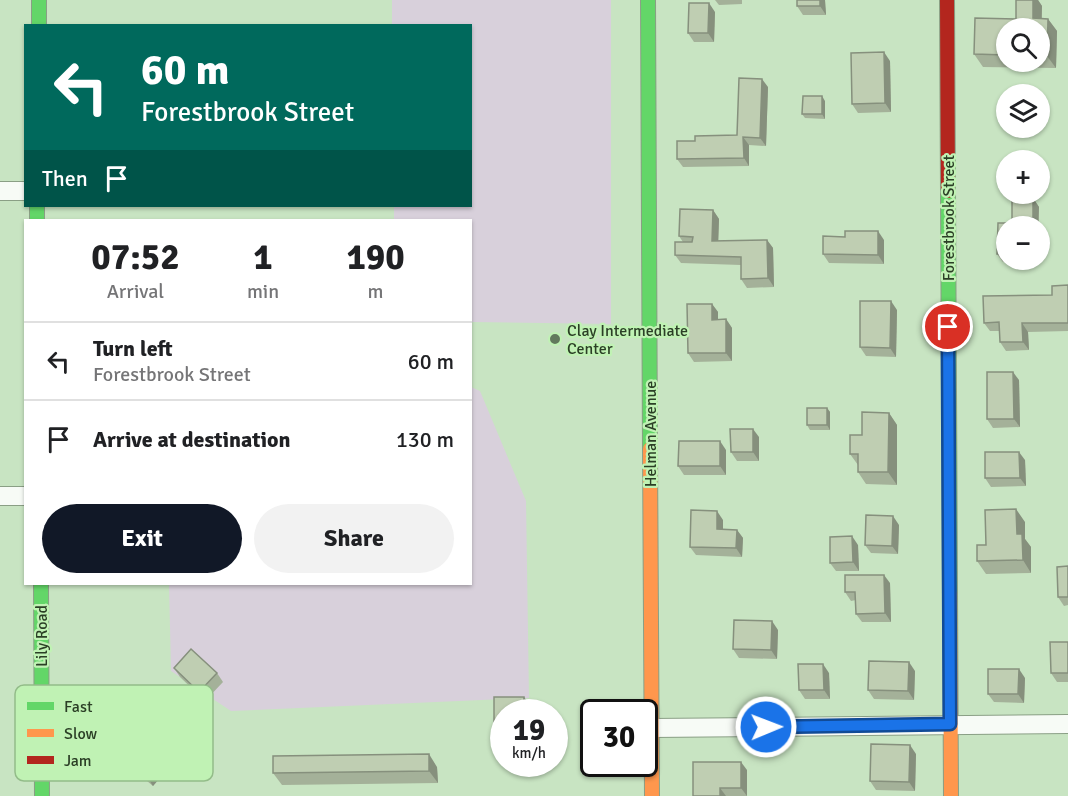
<!DOCTYPE html>
<meta charset="utf-8">
<style>
:root{--surface:#fff;--page:#f2f2f2;--text:#202124;--muted:#757577;--line:#e0e0e0;--accent:#111827}
body{margin:0;font-family:Signika,sans-serif;background:var(--page);color:var(--text);height:100vh;display:flex;flex-direction:column;font-size:22px;white-space:nowrap}
*{box-sizing:border-box;margin:0}
p{font-size:20px;color:var(--muted)}
.icon{flex:none;width:33px;height:33px;fill:none;stroke:currentColor;stroke-width:2;stroke-linecap:round;stroke-linejoin:round}
.map{position:relative;flex:1;overflow:hidden}
.sheet{position:absolute;left:24px;top:219px;width:448px;height:366px;display:flex;flex-direction:column;background:var(--surface);border-radius:0px;box-shadow:0 2px 4px #0004}
.sheet>*{flex:none}
.top-card{position:absolute;left:24px;top:24px;width:448px;height:183px;border-radius:0px;box-shadow:0 2px 4px #0004;background:#00695c;color:#fff;overflow:hidden}
.fabs{position:absolute;left:996px;top:18px;display:grid;gap:12px}
.fabs a{display:grid;place-items:center;width:54px;height:54px;border-radius:50%;background:var(--surface);box-shadow:0 2px 4px #0004;font-size:30px}
.speed{position:absolute;left:490px;top:699px;display:flex;gap:12px;font-size:30px;font-weight:700;text-align:center}
.speed>*{display:grid;place-content:center;width:78px;height:78px;border-radius:50%;background:var(--surface);box-shadow:0 2px 4px #0004;line-height:1}
.speed small{font-size:15px;font-weight:400}
.speed .limit{border:3px solid #111;border-radius:9px;background:#fff;color:#111}
.pin{position:absolute;display:grid;place-items:center;width:51px;height:51px;color:#fff;margin:-26px;border:3px solid #fff;border-radius:50%;box-shadow:0 2px 6px #0007}
.me{position:absolute;width:66px;margin:-33px;rotate:89deg;stroke-linejoin:round;filter:drop-shadow(0 0 4px #0008)}
.turn{display:flex;align-items:center;gap:21px;height:126px;padding:0 18px;font-size:27px}
.turn .icon{width:78px;height:78px;stroke-width:2.5}
.turn b{display:block;font-size:42px;line-height:51px}
.then{display:flex;align-items:center;height:57px;padding:0 18px;background:#0003;gap:12px;font-size:22px}
.eta{display:flex;justify-content:space-evenly;align-items:center;height:102px;text-align:center}
.eta b{font-size:36px;font-weight:700;line-height:42px}
.primary-button{display:flex;gap:12px;margin-top:auto;padding:12px 18px}
.primary-button a{flex:1;height:69px;border-radius:36px;background:var(--accent);color:#fff;font-size:24px;font-weight:700;line-height:69px;text-align:center}
.primary-button a+a{background:var(--page);color:var(--text)}
ul{padding:0;list-style:none}
li{display:flex;align-items:center;gap:18px;height:78px;padding:0 18px;border-top:2px solid var(--line)}
li div{flex:1}
li b{display:block;font-size:22px}
li em{font-style:normal}
.map>svg:first-child{display:block}
.grass{fill:#d8d0db}
.lines{fill:none;stroke-linecap:round;stroke-linejoin:round}
.street-casing{stroke:#8a9f85;stroke-width:20}
.fast-casing{stroke:#8a9f85;stroke-width:16}
.slow-casing{stroke:#8a9f85;stroke-width:16}
.jam-casing{stroke:#8a9f85;stroke-width:16}
.street{stroke:#f7fbf6;stroke-width:18}
.fast{stroke:#63d668;stroke-width:14}
.slow{stroke:#ff974d;stroke-width:14}
.jam{stroke:#b3261e;stroke-width:14}
.wall{fill:#a4b199;fill-rule:evenodd}
.shaded-wall{fill:#86907d}
.building{fill:#bfceb2;stroke:#86907d;stroke-width:1.5}
.route-casing{stroke:#114b97;stroke-width:15}
.route{stroke:#1a73e8;stroke-width:10}
.poi-dot{fill:#62795d;stroke:#c0f2b4;stroke-width:2}
.labels{text-anchor:middle;stroke-width:4.5;stroke-linejoin:round;paint-order:stroke}
.street-label{font-size:16px;fill:#2b3f26;stroke:#c0f2b4}
.poi-label{font-size:16px;fill:#2b3f26;stroke:#c0f2b4;text-anchor:start}
.key{fill:#c0f2b4;stroke:#93bc89;stroke-width:1.5}
.key-label{font-size:16px;fill:#2b3f26}
</style>
<div class="map">
<svg width="1068" height="796" viewBox="0 0 1068 796">
<rect width="100%" height="100%" fill="#c8e4c2"/>
<!-- grass -->
<g class="grass">
<path d="M392,0h219v324l-140,-2v-102h-77v-14h77v-180l-79,-1z"/>
<path d="M471,387l9,4 46,110 3,197 -298,13 -60,-40 -2,-87h302z"/>
</g>
<g class="lines">
<defs>
<g id="street">
<path d="M0,191h26"/>
<path d="M0,496h26"/>
<path d="M651,728l417,-4"/>
</g>
<g id="fast">
<path d="M39,0v26"/>
<path d="M648,0l2,449"/>
<path d="M948,191l2,403"/>
<path d="M37,206v14"/>
<path d="M41,584l1,212"/>
</g>
<g id="slow">
<path d="M650,449l2,347"/>
<path d="M950,594l1,202"/>
</g>
<path id="jam" d="M947,0l1,191"/>
</defs>
<!-- street casing -->
<use href="#street" class="street-casing"/>
<!-- fast casing -->
<use href="#fast" class="fast-casing"/>
<!-- slow casing -->
<use href="#slow" class="slow-casing"/>
<!-- jam casing -->
<use href="#jam" class="jam-casing"/>
<!-- street -->
<use href="#street" class="street"/>
<!-- fast -->
<use href="#fast" class="fast"/>
<!-- slow -->
<use href="#slow" class="slow"/>
<!-- jam -->
<use href="#jam" class="jam"/>
</g>
<!-- wall -->
<g class="wall">
<path d="M715,0h27v4l-23,1z"/>
<path d="M825,0l1,15h-23l-6,-9z"/>
<path d="M1016,0h22l4,6v13h6l9,12 -1,37 -73,-1 -9,-13 42,-35zM1006,28h34v34h-34z"/>
<path d="M715,12l-1,30h-20l-6,-9z"/>
<path d="M890,61l1,51 -33,1 -6,-9z"/>
<path d="M768,87l-2,59 -17,-1v21l-66,1 -6,-8 18,-18 42,-6z"/>
<path d="M825,101v18l-20,-1 -3,-4z"/>
<path d="M1012,198h21l6,9v19h-33v34h27v3l-30,-1 -6,-8 1,-31h14z"/>
<path d="M713,210l6,9 -1,22 49,-1 6,8 1,39 -27,1 -6,-9v-14l-60,-2 -6,-8 8,-13 -4,-6z"/>
<path d="M884,240v24l-55,-1 -6,-9z"/>
<path d="M1068,285v46l-40,1 1,18 -23,1 -6,-9 -1,-11h-9l-6,-8 68,-28z"/>
<path d="M712,304l6,8v8l8,-1 6,9v33l-38,1 -6,-9z"/>
<path d="M897,310l-1,47 -30,-1 -6,-9z"/>
<path d="M1019,380l1,47 -27,1 -6,-9z"/>
<path d="M827,408l3,4v18h-20l-3,-5z"/>
<path d="M889,413l8,12v60l-31,-1 -8,-12v-7l-8,-11 12,-19z"/>
<path d="M759,437v24h-22l-6,-9z"/>
<path d="M726,450v25h-42l-6,-9z"/>
<path d="M1025,460l1,26 -35,1 -6,-9z"/>
<path d="M723,520v9l14,1 6,8 -1,19 -46,-2 -6,-8z"/>
<path d="M1025,522v17l6,8v26l-45,1 -9,-13 9,-16z"/>
<path d="M899,525l-1,29 -27,-1 -6,-8z"/>
<path d="M858,545l1,26h-23l-6,-8z"/>
<path d="M1068,566v39l-4,1 -6,-9z"/>
<path d="M890,583l1,39h-29l-6,-8v-14l-5,1 -6,-9z"/>
<path d="M778,630l-1,29 -38,-1 -6,-9z"/>
<path d="M1068,642v40h-11l-6,-9z"/>
<path d="M174,668l43,5 6,9 -18,19 -25,-24z"/>
<path d="M915,671l-1,29 -40,-1 -6,-9z"/>
<path d="M829,673l1,26h-25l-6,-9z"/>
<path d="M1025,678l-1,25 -30,-1 -6,-8z"/>
<path d="M494,697h30l6,9 -1,6h-25v22h-4l-6,-8z"/>
<path d="M157,728l6,9 -5,6 3,3 6,8 -8,10 6,8 -12,14 -31,-26 -6,-9z"/>
<path d="M916,754l-1,37 -39,-1 -6,-9z"/>
<path d="M437,767l1,16 -156,2 -9,-12z"/>
<path d="M747,770v26h-54z"/>
</g>
<!-- shaded-wall -->
<g class="shaded-wall">
<path d="M820,0h5l1,15 -6,-9z"/>
<path d="M1033,0h5l4,6 -1,25 -8,-13z"/>
<path d="M709,3l6,9 -1,30 -6,-9z"/>
<path d="M1048,19l9,12 -1,37 -9,-12z"/>
<path d="M884,52l6,9 1,51 -6,-9z"/>
<path d="M762,79l6,8 -2,59 -6,-8z"/>
<path d="M822,96l3,5v18l-3,-5z"/>
<path d="M743,137l6,8v21l-5,-8z"/>
<path d="M1033,198l6,9 -1,19 -5,-8z"/>
<path d="M713,210l6,9 -1,31 -6,-9z"/>
<path d="M1028,218l5,8h-5z"/>
<path d="M878,231l6,9v24l-6,-9z"/>
<path d="M767,240l6,8 1,39 -6,-9z"/>
<path d="M891,301l6,9 -1,47 -6,-9z"/>
<path d="M712,304l6,8v16l-6,-8z"/>
<path d="M726,319l6,9v33l-6,-8z"/>
<path d="M1022,323l6,9 1,18 -6,-8z"/>
<path d="M1013,372l6,8 1,47 -6,-8z"/>
<path d="M827,408l3,4v18l-3,-5z"/>
<path d="M889,413l8,12v60l-9,-13z"/>
<path d="M753,429l6,8v24l-6,-9z"/>
<path d="M720,441l6,9v25l-6,-9z"/>
<path d="M1019,452l6,8 1,26 -6,-8z"/>
<path d="M1016,509l9,13v17l6,8v26l-8,-13 -6,-26z"/>
<path d="M717,511l6,9v18l-6,-9z"/>
<path d="M893,516l6,9 -1,29 -6,-8z"/>
<path d="M737,530l6,8 -1,19 -6,-9z"/>
<path d="M852,536l6,9 1,26 -6,-9z"/>
<path d="M884,575l6,8 1,39 -6,-9z"/>
<path d="M772,621l6,9 -1,29 -6,-9z"/>
<path d="M909,662l6,9 -1,29 -6,-9z"/>
<path d="M823,664l6,9 1,26 -6,-9z"/>
<path d="M1019,669l6,9 -1,25 -6,-9z"/>
<path d="M524,697l6,9 -1,6h-6z"/>
<path d="M157,728l6,9 -7,8 -6,-9z"/>
<path d="M910,745l6,9 -1,37 -6,-9z"/>
<path d="M161,746l6,8 -8,10 6,8 -12,14 -6,-9 4,-20z"/>
<path d="M429,754l8,13 1,16 -9,-12z"/>
<path d="M741,762l6,8v26l-6,-8z"/>
<path d="M720,788l6,8h-6z"/>
</g>
<!-- building -->
<g class="building">
<rect x="797" y="0" width="23" height="6"/>
<path d="M1016,0h17v18l15,1 -1,37h-7v-28h-34v27l-32,-1 1,-36 41,1z"/>
<path d="M689,3h20l-1,30h-20z"/>
<path d="M884,52l1,51 -33,1 -1,-51z"/>
<path d="M739,78l23,1 -2,59 -17,-1 1,21 -67,1v-18h18v-5l42,-1z"/>
<path d="M803,96h19v18h-20z"/>
<path d="M1012,198h21v20h-5v8h-22v28h-9l1,-31h14z"/>
<path d="M680,209l33,1 -1,31 55,-1 1,38 -27,1v-22l-66,-2v-13h17l1,-5 -14,-1z"/>
<path d="M845,231h33v24l-55,-1v-18l22,1z"/>
<path d="M1068,285v38h-46l1,19h-23l-1,-20 -15,1 -1,-27 69,-1v-9z"/>
<path d="M860,301h31l-1,47 -30,-1z"/>
<path d="M687,304h25v16l14,-1v34h-38z"/>
<path d="M987,372h26l1,47h-27z"/>
<rect x="807" y="408" width="20" height="17"/>
<path d="M862,412l27,1 -1,59h-30v-18h-8v-19h12z"/>
<path d="M730,429h23v23h-22z"/>
<path d="M679,441h41v25h-42z"/>
<path d="M985,452h34l1,26h-35z"/>
<path d="M1016,509l1,25h5l1,26 -46,1v-16h9l-1,-35z"/>
<path d="M691,510l26,1v18l20,1 -1,18 -46,-1z"/>
<path d="M866,515l27,1 -1,30 -27,-1z"/>
<path d="M852,536l1,26 -23,1v-26z"/>
<path d="M1068,566v31h-10l-1,-30z"/>
<path d="M845,575h39l1,38 -29,1 -1,-22h-10z"/>
<path d="M734,620l38,1 -1,29 -38,-1z"/>
<path d="M1050,642h18v31h-17z"/>
<path d="M191,649l26,24 -18,19 -25,-24z"/>
<path d="M869,661l40,1 -1,29 -40,-1z"/>
<path d="M798,664h25l1,26h-25z"/>
<path d="M988,669h31l-1,25h-30z"/>
<path d="M494,697h30l-1,15h-19v14h-10z"/>
<path d="M871,744l39,1 -1,37 -39,-1z"/>
<path d="M429,754v17l-156,2v-17z"/>
<path d="M693,762h48v26h-21v8h-27z"/>
</g>
<g class="lines">
<defs>
<path id="route" d="M766,727l184,-3 -2,-397"/>
</defs>
<!-- route casing -->
<use href="#route" class="route-casing"/>
<!-- route -->
<use href="#route" class="route"/>
</g>
<!-- markers -->
<circle class="poi-dot" cx="555" cy="339" r="6"/>
<g class="labels">
<!-- street labels -->
<g class="street-label">
<text transform="translate(948 218) rotate(-90)" y="6">Forestbrook Street</text>
<text transform="translate(650 434) rotate(-90)" y="6">Helman Avenue</text>
<text transform="translate(41 636) rotate(-90)" y="6">Lily Road</text>
</g>
<!-- poi labels -->
<g class="poi-label">
<text x="567" y="336">Clay Intermediate<tspan x="567" dy="18">Center</tspan></text>
</g>
</g>
<!-- legend -->
<rect x="15" y="685" width="198" height="96" rx="9" class="key"/>
<rect x="27" y="702" width="27" height="8" fill="#63d668"/>
<rect x="27" y="729" width="27" height="8" fill="#ff974d"/>
<rect x="27" y="756" width="27" height="8" fill="#b3261e"/>
<g class="key-label">
<text x="64" y="712">Fast</text>
<text x="64" y="739">Slow</text>
<text x="64" y="766">Jam</text>
</g>
</svg>
<div class="fabs">
<a><svg class="icon" aria-label="search" viewBox="0 0 24 24"><circle cx="10" cy="10" r="6"/><path d="M15 15l6 6"/></svg></a>
<a><svg class="icon" aria-label="layers" viewBox="0 0 24 24"><path d="M12 4l9 5-9 5-9-5zM3 14l9 5 9-5"/></svg></a>
<a>+</a>
<a>−</a>
</div>
<div class="speed"><div>19<small>km/h</small></div><div class="limit">30</div></div>
<div class="pin" style="left:948px;top:327px;background:#d93025"><svg class="icon" aria-label="arrive" viewBox="0 0 24 24"><path d="M6 21V4h12l-3 4 3 4H6"/></svg></div>
<svg class="me" style="left:766px;top:727px" viewBox="-20 -20 40 40"><circle r="17" fill="#1a73e8" stroke="#fff" stroke-width="3"/><path d="M0-11L8 9 0 5-8 9z" fill="#fff"/></svg>
<div class="top-card">
<div class="turn"><svg class="icon" aria-label="left" viewBox="0 0 24 24"><path d="M17 20v-9H6M10 6l-5 5 5 5"/></svg><div><b>60 m</b>Forestbrook Street</div></div>
<div class="then">Then<svg class="icon" aria-label="arrive" viewBox="0 0 24 24"><path d="M6 21V4h12l-3 4 3 4H6"/></svg></div>
</div>
<section class="sheet">
<div class="eta">
<div><b>07:52</b><p>Arrival</p></div>
<div><b>1</b><p>min</p></div>
<div><b>190</b><p>m</p></div>
</div>
<ul>
<li><svg class="icon" aria-label="left" viewBox="0 0 24 24"><path d="M17 20v-9H6M10 6l-5 5 5 5"/></svg><div><b>Turn left</b><p>Forestbrook Street</p></div><em>60 m</em></li>
<li><svg class="icon" aria-label="arrive" viewBox="0 0 24 24"><path d="M6 21V4h12l-3 4 3 4H6"/></svg><div><b>Arrive at destination</b></div><em>130 m</em></li>
</ul>
<div class="primary-button"><a>Exit</a><a>Share</a></div>
</section>
</div>
